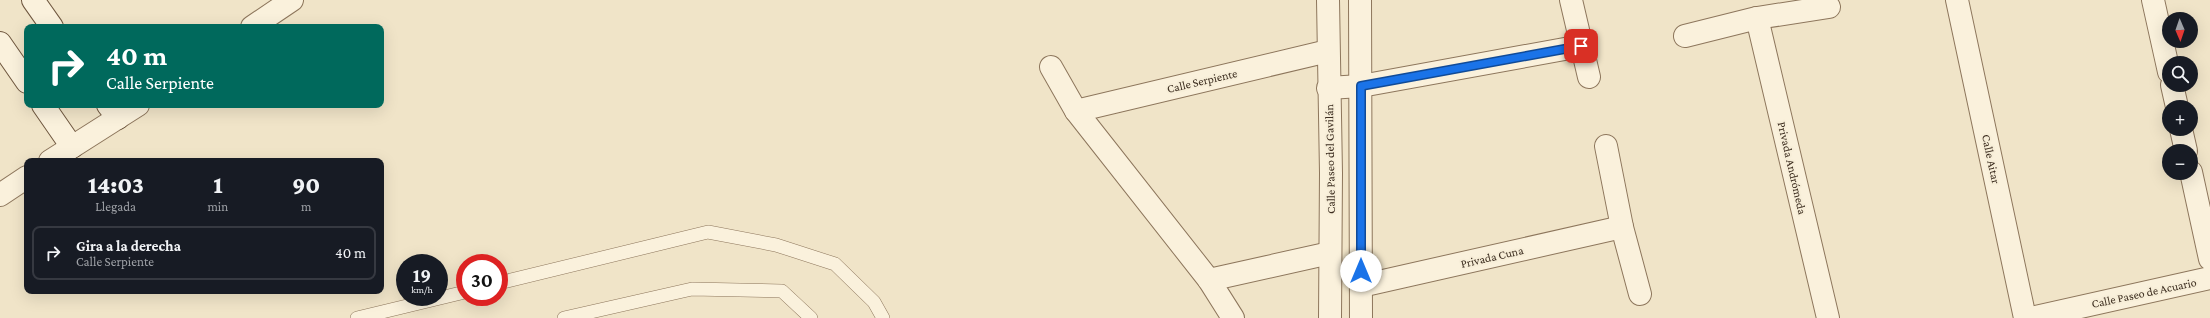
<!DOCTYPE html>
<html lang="es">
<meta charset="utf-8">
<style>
:root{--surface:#171b24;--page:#20242c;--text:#f1f3f6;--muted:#9ea1a6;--line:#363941}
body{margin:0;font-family:"Crimson Pro",serif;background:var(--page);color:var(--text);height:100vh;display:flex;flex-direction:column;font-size:15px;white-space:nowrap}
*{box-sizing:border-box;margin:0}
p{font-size:13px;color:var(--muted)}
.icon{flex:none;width:22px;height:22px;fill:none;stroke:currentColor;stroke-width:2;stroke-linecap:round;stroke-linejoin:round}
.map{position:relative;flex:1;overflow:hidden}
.panel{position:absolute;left:24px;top:158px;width:360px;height:136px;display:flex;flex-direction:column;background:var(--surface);border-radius:8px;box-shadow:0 4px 16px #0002}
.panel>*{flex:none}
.top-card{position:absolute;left:24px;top:24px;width:360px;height:84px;border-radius:8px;box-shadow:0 4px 16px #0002;background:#00695c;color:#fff;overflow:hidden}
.needle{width:26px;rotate:178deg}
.buttons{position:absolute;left:2162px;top:12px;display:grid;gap:8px}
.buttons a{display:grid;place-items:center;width:36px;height:36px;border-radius:50%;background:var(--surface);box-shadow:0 4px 16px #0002;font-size:20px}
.speed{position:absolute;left:396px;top:254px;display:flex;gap:8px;font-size:20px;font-weight:700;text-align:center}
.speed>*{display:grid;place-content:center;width:52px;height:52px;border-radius:50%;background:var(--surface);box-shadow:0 4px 16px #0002;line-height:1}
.speed small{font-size:10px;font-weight:400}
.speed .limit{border:6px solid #d22;background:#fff;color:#111}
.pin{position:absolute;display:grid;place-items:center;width:34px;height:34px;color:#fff;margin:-17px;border-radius:8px;box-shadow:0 2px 6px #0006}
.me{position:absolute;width:44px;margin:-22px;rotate:0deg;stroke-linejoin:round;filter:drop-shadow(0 0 3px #0008)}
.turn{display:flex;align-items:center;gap:14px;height:84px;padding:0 16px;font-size:18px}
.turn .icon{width:52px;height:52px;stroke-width:2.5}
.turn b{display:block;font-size:28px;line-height:34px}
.eta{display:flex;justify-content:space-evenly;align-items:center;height:68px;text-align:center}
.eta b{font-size:24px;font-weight:800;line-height:28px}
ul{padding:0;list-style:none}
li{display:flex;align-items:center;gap:12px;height:54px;margin:0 8px 6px;padding:0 8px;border:2px solid var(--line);border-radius:8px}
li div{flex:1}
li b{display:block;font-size:15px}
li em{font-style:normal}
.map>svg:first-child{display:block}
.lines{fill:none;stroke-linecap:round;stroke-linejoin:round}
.lane-casing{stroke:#8d765c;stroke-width:14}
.street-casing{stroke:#8d765c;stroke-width:24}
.secondary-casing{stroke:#6f573f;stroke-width:24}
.lane{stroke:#faf1dc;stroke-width:13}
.street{stroke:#faf1dc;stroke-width:22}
.secondary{stroke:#faf1dc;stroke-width:22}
.route-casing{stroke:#114b97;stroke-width:10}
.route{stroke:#1a73e8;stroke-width:7}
.labels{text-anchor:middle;stroke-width:4;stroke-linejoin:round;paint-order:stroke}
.street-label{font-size:12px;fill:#3d2e20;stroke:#f7eed8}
</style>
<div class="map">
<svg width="2210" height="318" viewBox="0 0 2210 318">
<rect width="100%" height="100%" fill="#f0e4c8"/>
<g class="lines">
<defs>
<g id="lane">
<path d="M499,283l209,-51 68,13 59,19 39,38 9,16"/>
<path d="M357,318l108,-26"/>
<path d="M564,318l128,-29 90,2 29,27"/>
</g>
<g id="street">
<path d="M1328,0l3,173 -1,145"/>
<path d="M1360,0l1,318"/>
<path d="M1571,0l18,77"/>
<path d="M1957,0l68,318"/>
<path d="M2153,0l16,72"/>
<path d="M1757,18l71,300"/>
<path d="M252,27l40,-27"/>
<path d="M1685,36l72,-18 72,-11"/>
<path d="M1051,67l25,44 133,169 24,38"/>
<path d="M2172,85l5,22"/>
<path d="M1328,88l33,-2 220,-40"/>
<path d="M1076,111l252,-60"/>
<path d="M2181,129l5,22"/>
<path d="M1606,146l16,81 18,67"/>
<path d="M50,161l88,-56"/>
<path d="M2191,172l19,87"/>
<path d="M0,195l27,-18"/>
<path d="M1209,280l121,-27"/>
<path d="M1361,286l261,-59"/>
<path d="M2031,318l179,-40"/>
</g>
<g id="secondary">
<path d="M33,0l19,27"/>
<path d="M0,43l27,39"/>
<path d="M43,105l29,42"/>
<path d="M108,105l10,13"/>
</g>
</defs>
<!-- lane casing -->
<use href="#lane" class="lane-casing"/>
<!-- street casing -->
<use href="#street" class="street-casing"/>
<!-- secondary casing -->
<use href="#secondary" class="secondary-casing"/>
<!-- lane -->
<use href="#lane" class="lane"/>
<!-- street -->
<use href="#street" class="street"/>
<!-- secondary -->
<use href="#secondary" class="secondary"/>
</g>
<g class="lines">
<defs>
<path id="route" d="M1361,271v-185l220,-40"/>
</defs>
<!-- route casing -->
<use href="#route" class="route-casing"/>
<!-- route -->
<use href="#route" class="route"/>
</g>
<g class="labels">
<!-- street labels -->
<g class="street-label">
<text transform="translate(1202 81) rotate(-13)" y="4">Calle Serpiente</text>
<text transform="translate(1330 159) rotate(-91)" y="4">Calle Paseo del Gavilán</text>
<text transform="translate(1991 159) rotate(78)" y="4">Calle Aitar</text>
<text transform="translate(1792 168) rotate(77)" y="4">Privada Andrómeda</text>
<text transform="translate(1492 257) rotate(-13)" y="4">Privada Cuna</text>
<text transform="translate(2144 293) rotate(-12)" y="4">Calle Paseo de Acuario</text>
</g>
</g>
</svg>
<div class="buttons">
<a><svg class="needle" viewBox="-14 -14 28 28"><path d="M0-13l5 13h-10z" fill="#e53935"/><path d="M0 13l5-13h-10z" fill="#9ea1a6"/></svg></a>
<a><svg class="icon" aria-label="search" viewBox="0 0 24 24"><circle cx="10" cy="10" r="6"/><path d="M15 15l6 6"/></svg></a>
<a>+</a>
<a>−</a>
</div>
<div class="speed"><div>19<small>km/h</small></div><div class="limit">30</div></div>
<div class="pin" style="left:1581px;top:46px;background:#d93025"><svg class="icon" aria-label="arrive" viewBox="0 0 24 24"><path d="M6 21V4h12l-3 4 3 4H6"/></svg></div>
<svg class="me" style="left:1361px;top:271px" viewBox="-20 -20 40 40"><circle r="19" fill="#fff"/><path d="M0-13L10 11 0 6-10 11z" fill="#1a73e8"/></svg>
<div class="top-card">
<div class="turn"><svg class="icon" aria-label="right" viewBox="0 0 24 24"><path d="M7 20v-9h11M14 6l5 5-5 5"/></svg><div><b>40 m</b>Calle Serpiente</div></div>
</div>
<section class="panel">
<div class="eta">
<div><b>14:03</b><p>Llegada</p></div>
<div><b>1</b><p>min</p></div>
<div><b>90</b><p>m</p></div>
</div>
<ul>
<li><svg class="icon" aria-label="right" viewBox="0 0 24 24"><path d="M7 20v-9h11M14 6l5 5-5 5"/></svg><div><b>Gira a la derecha</b><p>Calle Serpiente</p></div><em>40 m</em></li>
</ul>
</section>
</div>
